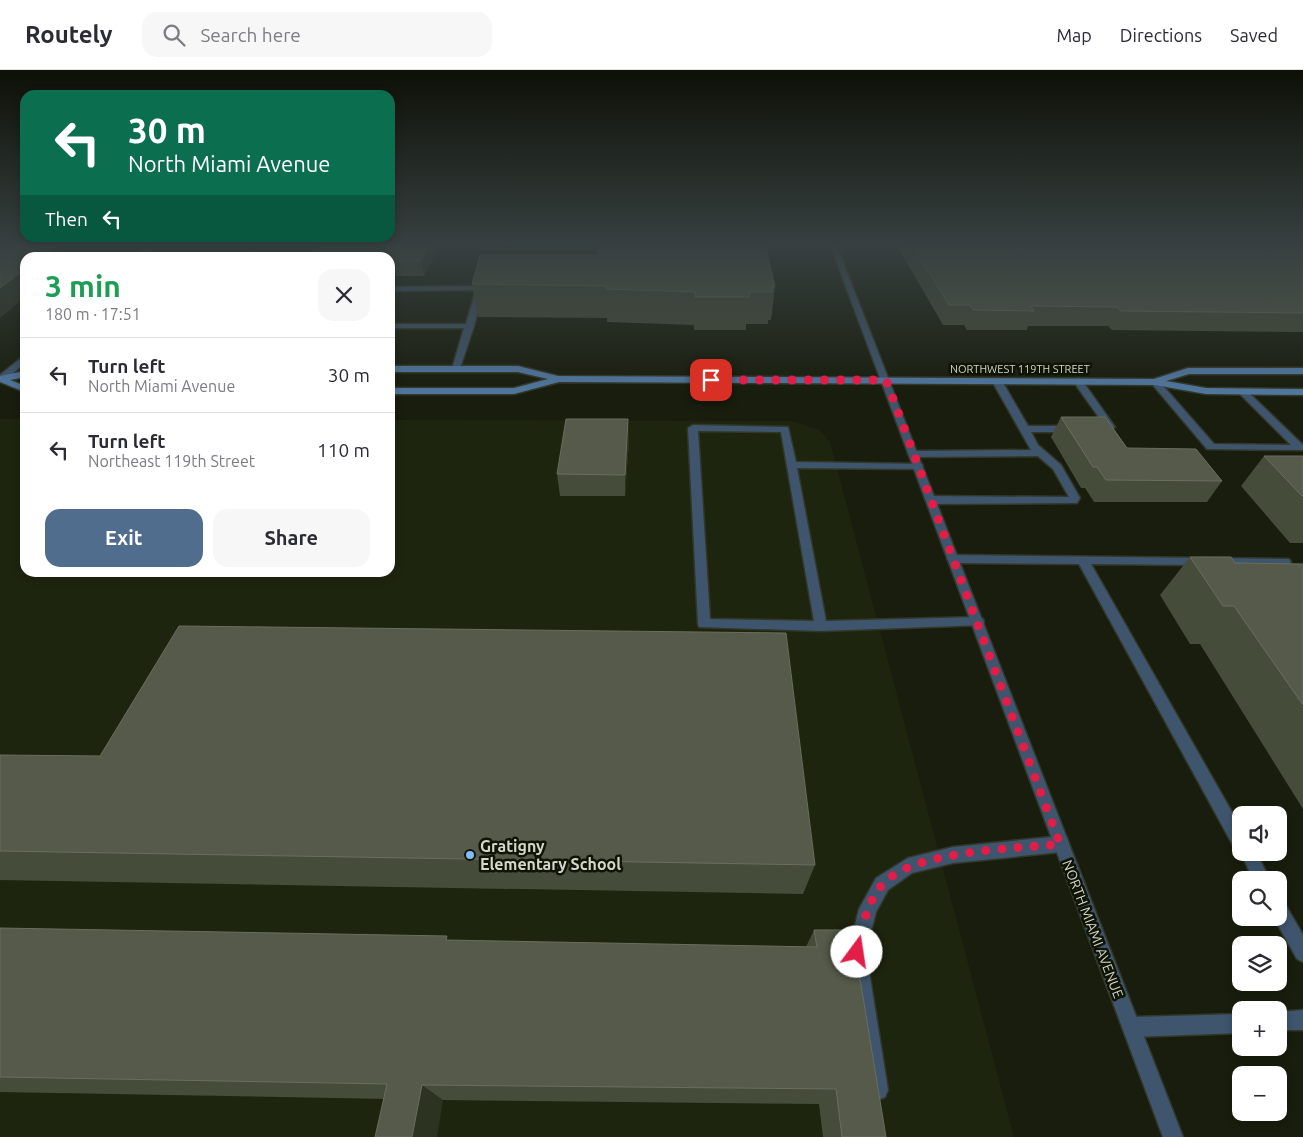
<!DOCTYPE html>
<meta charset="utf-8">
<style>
:root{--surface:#fff;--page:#f7f7f7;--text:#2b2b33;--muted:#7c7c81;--line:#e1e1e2;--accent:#516d8d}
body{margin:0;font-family:Ubuntu,sans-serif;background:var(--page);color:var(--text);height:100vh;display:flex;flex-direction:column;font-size:19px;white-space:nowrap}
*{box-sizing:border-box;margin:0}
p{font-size:16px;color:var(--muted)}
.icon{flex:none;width:28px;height:28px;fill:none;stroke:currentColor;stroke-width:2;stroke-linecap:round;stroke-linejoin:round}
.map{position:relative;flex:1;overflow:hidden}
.details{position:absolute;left:20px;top:182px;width:375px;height:325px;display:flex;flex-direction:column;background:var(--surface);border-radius:15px;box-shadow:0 2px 8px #0003}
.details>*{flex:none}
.guide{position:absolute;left:20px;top:20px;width:375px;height:152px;border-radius:15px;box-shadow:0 2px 8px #0003;background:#0b6e4f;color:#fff;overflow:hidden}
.fabs{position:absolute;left:1232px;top:736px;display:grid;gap:10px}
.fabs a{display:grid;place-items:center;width:55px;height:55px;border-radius:10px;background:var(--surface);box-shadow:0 2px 8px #0003;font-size:25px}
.pin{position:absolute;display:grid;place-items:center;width:42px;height:42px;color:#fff;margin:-21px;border-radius:10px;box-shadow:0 2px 8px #0006}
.me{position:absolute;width:55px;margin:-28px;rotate:14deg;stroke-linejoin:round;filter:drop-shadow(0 0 4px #0008)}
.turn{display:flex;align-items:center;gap:18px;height:105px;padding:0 25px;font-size:22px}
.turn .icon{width:65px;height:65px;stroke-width:2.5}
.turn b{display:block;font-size:35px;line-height:42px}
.then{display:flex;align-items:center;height:48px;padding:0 25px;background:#0003;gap:10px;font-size:19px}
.round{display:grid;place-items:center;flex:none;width:52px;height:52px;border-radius:15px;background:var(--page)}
.summary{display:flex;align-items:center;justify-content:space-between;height:85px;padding:0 25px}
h1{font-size:30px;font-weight:700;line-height:38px;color:#1e9e55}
.action{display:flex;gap:10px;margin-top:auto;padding:10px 25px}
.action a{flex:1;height:58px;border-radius:15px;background:var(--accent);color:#fff;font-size:20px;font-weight:700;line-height:58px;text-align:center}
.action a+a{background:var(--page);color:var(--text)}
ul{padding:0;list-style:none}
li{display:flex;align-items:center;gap:15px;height:75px;padding:0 25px;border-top:1px solid var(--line)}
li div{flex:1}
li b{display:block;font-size:19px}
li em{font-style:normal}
header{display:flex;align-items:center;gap:30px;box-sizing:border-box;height:70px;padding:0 25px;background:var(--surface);border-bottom:1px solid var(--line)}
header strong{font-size:24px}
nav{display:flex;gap:28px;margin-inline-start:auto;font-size:18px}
.search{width:350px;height:45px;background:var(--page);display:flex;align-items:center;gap:12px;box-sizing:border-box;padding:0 18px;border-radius:15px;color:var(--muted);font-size:19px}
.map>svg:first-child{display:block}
.built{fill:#1e250e}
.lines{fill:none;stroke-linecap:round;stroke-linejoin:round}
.service-casing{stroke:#323728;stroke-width:3}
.minor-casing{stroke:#323728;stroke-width:3}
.tertiary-casing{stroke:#323728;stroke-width:3}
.secondary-casing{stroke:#323728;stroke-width:3}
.service{fill:#3e556d;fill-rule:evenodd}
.minor{fill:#3e556d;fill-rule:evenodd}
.tertiary{fill:#3e556d;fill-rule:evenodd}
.secondary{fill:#50769d;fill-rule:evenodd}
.wall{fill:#464c3a}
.shaded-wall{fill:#2d3321}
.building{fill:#555a4a;stroke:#696e5e}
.route{stroke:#e11d48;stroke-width:9;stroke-dasharray:0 16.2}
.poi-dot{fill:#80bdfa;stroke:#0f1405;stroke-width:2}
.labels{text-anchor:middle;stroke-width:5;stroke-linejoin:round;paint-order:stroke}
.far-street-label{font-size:11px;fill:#d3d7cc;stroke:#0f1405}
.street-label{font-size:14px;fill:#d3d7cc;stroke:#0f1405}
.near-poi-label{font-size:16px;font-weight:bold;fill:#d3d7cc;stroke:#0f1405;text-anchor:start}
</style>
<header>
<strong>Routely</strong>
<div class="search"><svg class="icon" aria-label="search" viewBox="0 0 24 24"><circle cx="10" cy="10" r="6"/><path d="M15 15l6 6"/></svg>Search here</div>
<nav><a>Map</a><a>Directions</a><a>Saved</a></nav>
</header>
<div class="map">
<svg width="1303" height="1067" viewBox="0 0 1303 1067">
<rect width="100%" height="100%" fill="#181d0d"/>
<!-- built -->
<path class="built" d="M0,349h25v153h365v-152l401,1 29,9 10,12 184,695h-1014z"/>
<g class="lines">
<defs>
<g id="service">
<path d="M484,216l-10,40 -15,45 -7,-2 12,-41h-74v-4h76l10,-34 -86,1v-4z"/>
<path d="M997,308l5,3 26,45h43l5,3 -5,3h-40l7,13 23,20 19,33 -3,5 -146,1 -5,-4 5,-4 138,1 -16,-28 -15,-13 -125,1 -5,-3 5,-3 118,-1 -39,-69z"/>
<path d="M1078,308l3,1 34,48 -9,6 -5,-3 4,-4 -32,-45z"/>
<path d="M1155,309l3,1 56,64 77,1 -53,-53 5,-3 3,1 57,55v5l-96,-1 -55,-65v-4z"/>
<path d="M693,355l95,2 8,35 126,2 1,2 -5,3 -121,-1 29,153 152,-4 5,2 1,3 -1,3 -162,6 -122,-4 -1,-3 -10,-196zM698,361l83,1 33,189 -104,-2z"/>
<path d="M953,485l336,4 2,3 -2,3 -4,1 -194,-2 150,264v24h15l14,28h-17l-13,-30 -5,-1 -156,-285 -126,-1 -6,-4z"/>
<path d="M1061,766l6,2 2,6 -2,6 -6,2 -108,11 -41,10 -24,17 -12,22 -10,40 22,138 -3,7 -7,3 -7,-3 -3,-7 -20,-138 11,-43 17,-31 32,-20 45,-11z"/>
<path d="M1279,831l6,3 18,31v27l-6,-3 -23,-41h5z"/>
<path d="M1303,940v20h-24v-18z"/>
<path d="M1241,944v19l-109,4 -7,-3 -3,-7 3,-7 7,-3z"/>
</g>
<g id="minor">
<path d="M150,174h7l-13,14h-8z"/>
<path d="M25,285v8l-21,18h-4v-6z"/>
</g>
<path id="tertiary" d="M830,174h6l347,893h-20z"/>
<g id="secondary">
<path d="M390,296h128l40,10 596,3 34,-11h115v6h-114l-23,7 40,7 97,1v6l-97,-1 -51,-9 -596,-3 -45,12h-124v-6h124l34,-9 -30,-7h-128z"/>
<path d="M25,301v6l-15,3 15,6v6l-25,-10v-6z"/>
</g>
</defs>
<!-- service casing -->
<use href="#service" class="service-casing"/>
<!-- minor casing -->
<use href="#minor" class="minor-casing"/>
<!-- tertiary casing -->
<use href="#tertiary" class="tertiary-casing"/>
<!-- secondary casing -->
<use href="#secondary" class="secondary-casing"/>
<!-- service -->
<use href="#service" class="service"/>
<!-- minor -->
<use href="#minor" class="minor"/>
<!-- tertiary -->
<use href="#tertiary" class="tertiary"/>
<!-- secondary -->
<use href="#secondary" class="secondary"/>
</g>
<!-- wall -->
<g class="wall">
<path d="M318,174h123l-17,32h-34v-18z"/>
<path d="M896,174h407v88l-191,-2 -4,-4h-80l-1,4h-60l-3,-5h-21z"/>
<path d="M598,185l177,32 -4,33h-3v4h-22v6h-52v-5l-87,-3v-4l-129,-1 -6,-33z"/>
<path d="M1061,347l66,31 95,33 -15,21h-113l-9,-14h-4l-30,-51z"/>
<path d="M629,370l-4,56h-65l-3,-22z"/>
<path d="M1264,386h39v87h-13l-49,-57z"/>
<path d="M1190,487l45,6 68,1v245l-103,-165h-10l-30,-49z"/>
<path d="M0,685l815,110 -12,29 -803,-14z"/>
<path d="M0,858l450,12 356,7 8,-17 72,207h-63l-4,-33 -376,-4 -443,-8z"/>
</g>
<!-- shaded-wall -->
<g class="shaded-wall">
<path d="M26,174h11l7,11 12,-9 7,12h-28z"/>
<path d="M430,174h11l-17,32 -3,-15z"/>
<path d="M25,199v28l-25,21v-30z"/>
<path d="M628,349l1,21 -4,56v-21z"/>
<path d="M422,1015l21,15 -6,37h-25z"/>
</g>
<!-- building -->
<g class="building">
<path d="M0,174h36l-2,2h22l-16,12h-15v11l-25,19z"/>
<path d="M318,174h112l-9,17h-31v-3h-82z"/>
<path d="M599,174h166l10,43h-4l1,5h-23v5h-54v-5l-89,-3v-3l-134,-2 8,-29h118z"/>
<path d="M911,174h392v69l-182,-2 -4,-4 -86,-1 3,5 -61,-1 -3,-5h-21z"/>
<path d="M1061,347h44l22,31 69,1 26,32 -116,-1 -9,-13h-4z"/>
<path d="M566,349h62l-3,56 -68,-1z"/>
<path d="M1264,386h39v41z"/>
<path d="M1190,487h41l4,6 68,1v141l-69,-99h-11z"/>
<path d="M179,556l607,7 29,232 -815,-14v-96l100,1z"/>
<path d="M0,858l447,8 -1,4 371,7 -3,-17h38l34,207h-44l-6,-48 -414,-4 -10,52h-37l12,-53 -387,-7z"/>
</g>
<!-- sky -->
<linearGradient id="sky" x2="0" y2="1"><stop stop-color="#0d1007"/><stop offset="0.54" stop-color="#374040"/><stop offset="1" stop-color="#374040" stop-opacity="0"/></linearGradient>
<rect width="1303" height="323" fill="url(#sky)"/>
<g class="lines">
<!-- route -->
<path class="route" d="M711,310h175l174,464c-45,5 -148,6 -178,41 -16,18 -20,45 -25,67"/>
</g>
<!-- markers -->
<circle class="poi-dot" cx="470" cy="785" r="5"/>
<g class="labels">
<!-- far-street labels -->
<g class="far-street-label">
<text x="1020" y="303">NORTHWEST 119TH STREET</text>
</g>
<!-- street labels -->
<g class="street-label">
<text transform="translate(1093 859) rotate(69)" y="5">NORTH MIAMI AVENUE</text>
</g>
<!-- near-poi labels -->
<g class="near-poi-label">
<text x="480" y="782">Gratigny<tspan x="480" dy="18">Elementary School</tspan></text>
</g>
</g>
</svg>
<div class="fabs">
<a><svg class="icon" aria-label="sound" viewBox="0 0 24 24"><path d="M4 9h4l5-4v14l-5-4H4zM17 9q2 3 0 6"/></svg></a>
<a><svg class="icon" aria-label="search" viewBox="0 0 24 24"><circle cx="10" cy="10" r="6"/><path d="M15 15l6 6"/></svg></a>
<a><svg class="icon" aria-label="layers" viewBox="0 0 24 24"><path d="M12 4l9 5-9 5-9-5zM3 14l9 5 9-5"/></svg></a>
<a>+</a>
<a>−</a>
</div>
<div class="pin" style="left:711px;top:310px;background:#d93025"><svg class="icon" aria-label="arrive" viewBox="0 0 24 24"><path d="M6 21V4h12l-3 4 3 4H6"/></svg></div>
<svg class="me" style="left:857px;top:882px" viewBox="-20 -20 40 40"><circle r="19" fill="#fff"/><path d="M0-13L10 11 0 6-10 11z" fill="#e11d48"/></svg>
<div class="guide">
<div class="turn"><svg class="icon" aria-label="left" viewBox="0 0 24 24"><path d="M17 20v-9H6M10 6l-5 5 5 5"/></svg><div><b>30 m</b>North Miami Avenue</div></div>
<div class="then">Then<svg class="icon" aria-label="left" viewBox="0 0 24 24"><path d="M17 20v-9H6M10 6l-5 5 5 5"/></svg></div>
</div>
<section class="details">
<div class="summary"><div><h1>3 min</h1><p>180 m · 17:51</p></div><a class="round"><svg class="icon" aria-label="close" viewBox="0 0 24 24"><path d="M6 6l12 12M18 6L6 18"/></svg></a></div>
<ul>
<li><svg class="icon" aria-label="left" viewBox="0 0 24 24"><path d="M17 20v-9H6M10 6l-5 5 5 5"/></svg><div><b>Turn left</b><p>North Miami Avenue</p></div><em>30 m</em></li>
<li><svg class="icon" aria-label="left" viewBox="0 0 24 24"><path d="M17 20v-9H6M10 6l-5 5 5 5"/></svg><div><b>Turn left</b><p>Northeast 119th Street</p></div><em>110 m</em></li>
</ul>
<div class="action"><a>Exit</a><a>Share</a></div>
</section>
</div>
